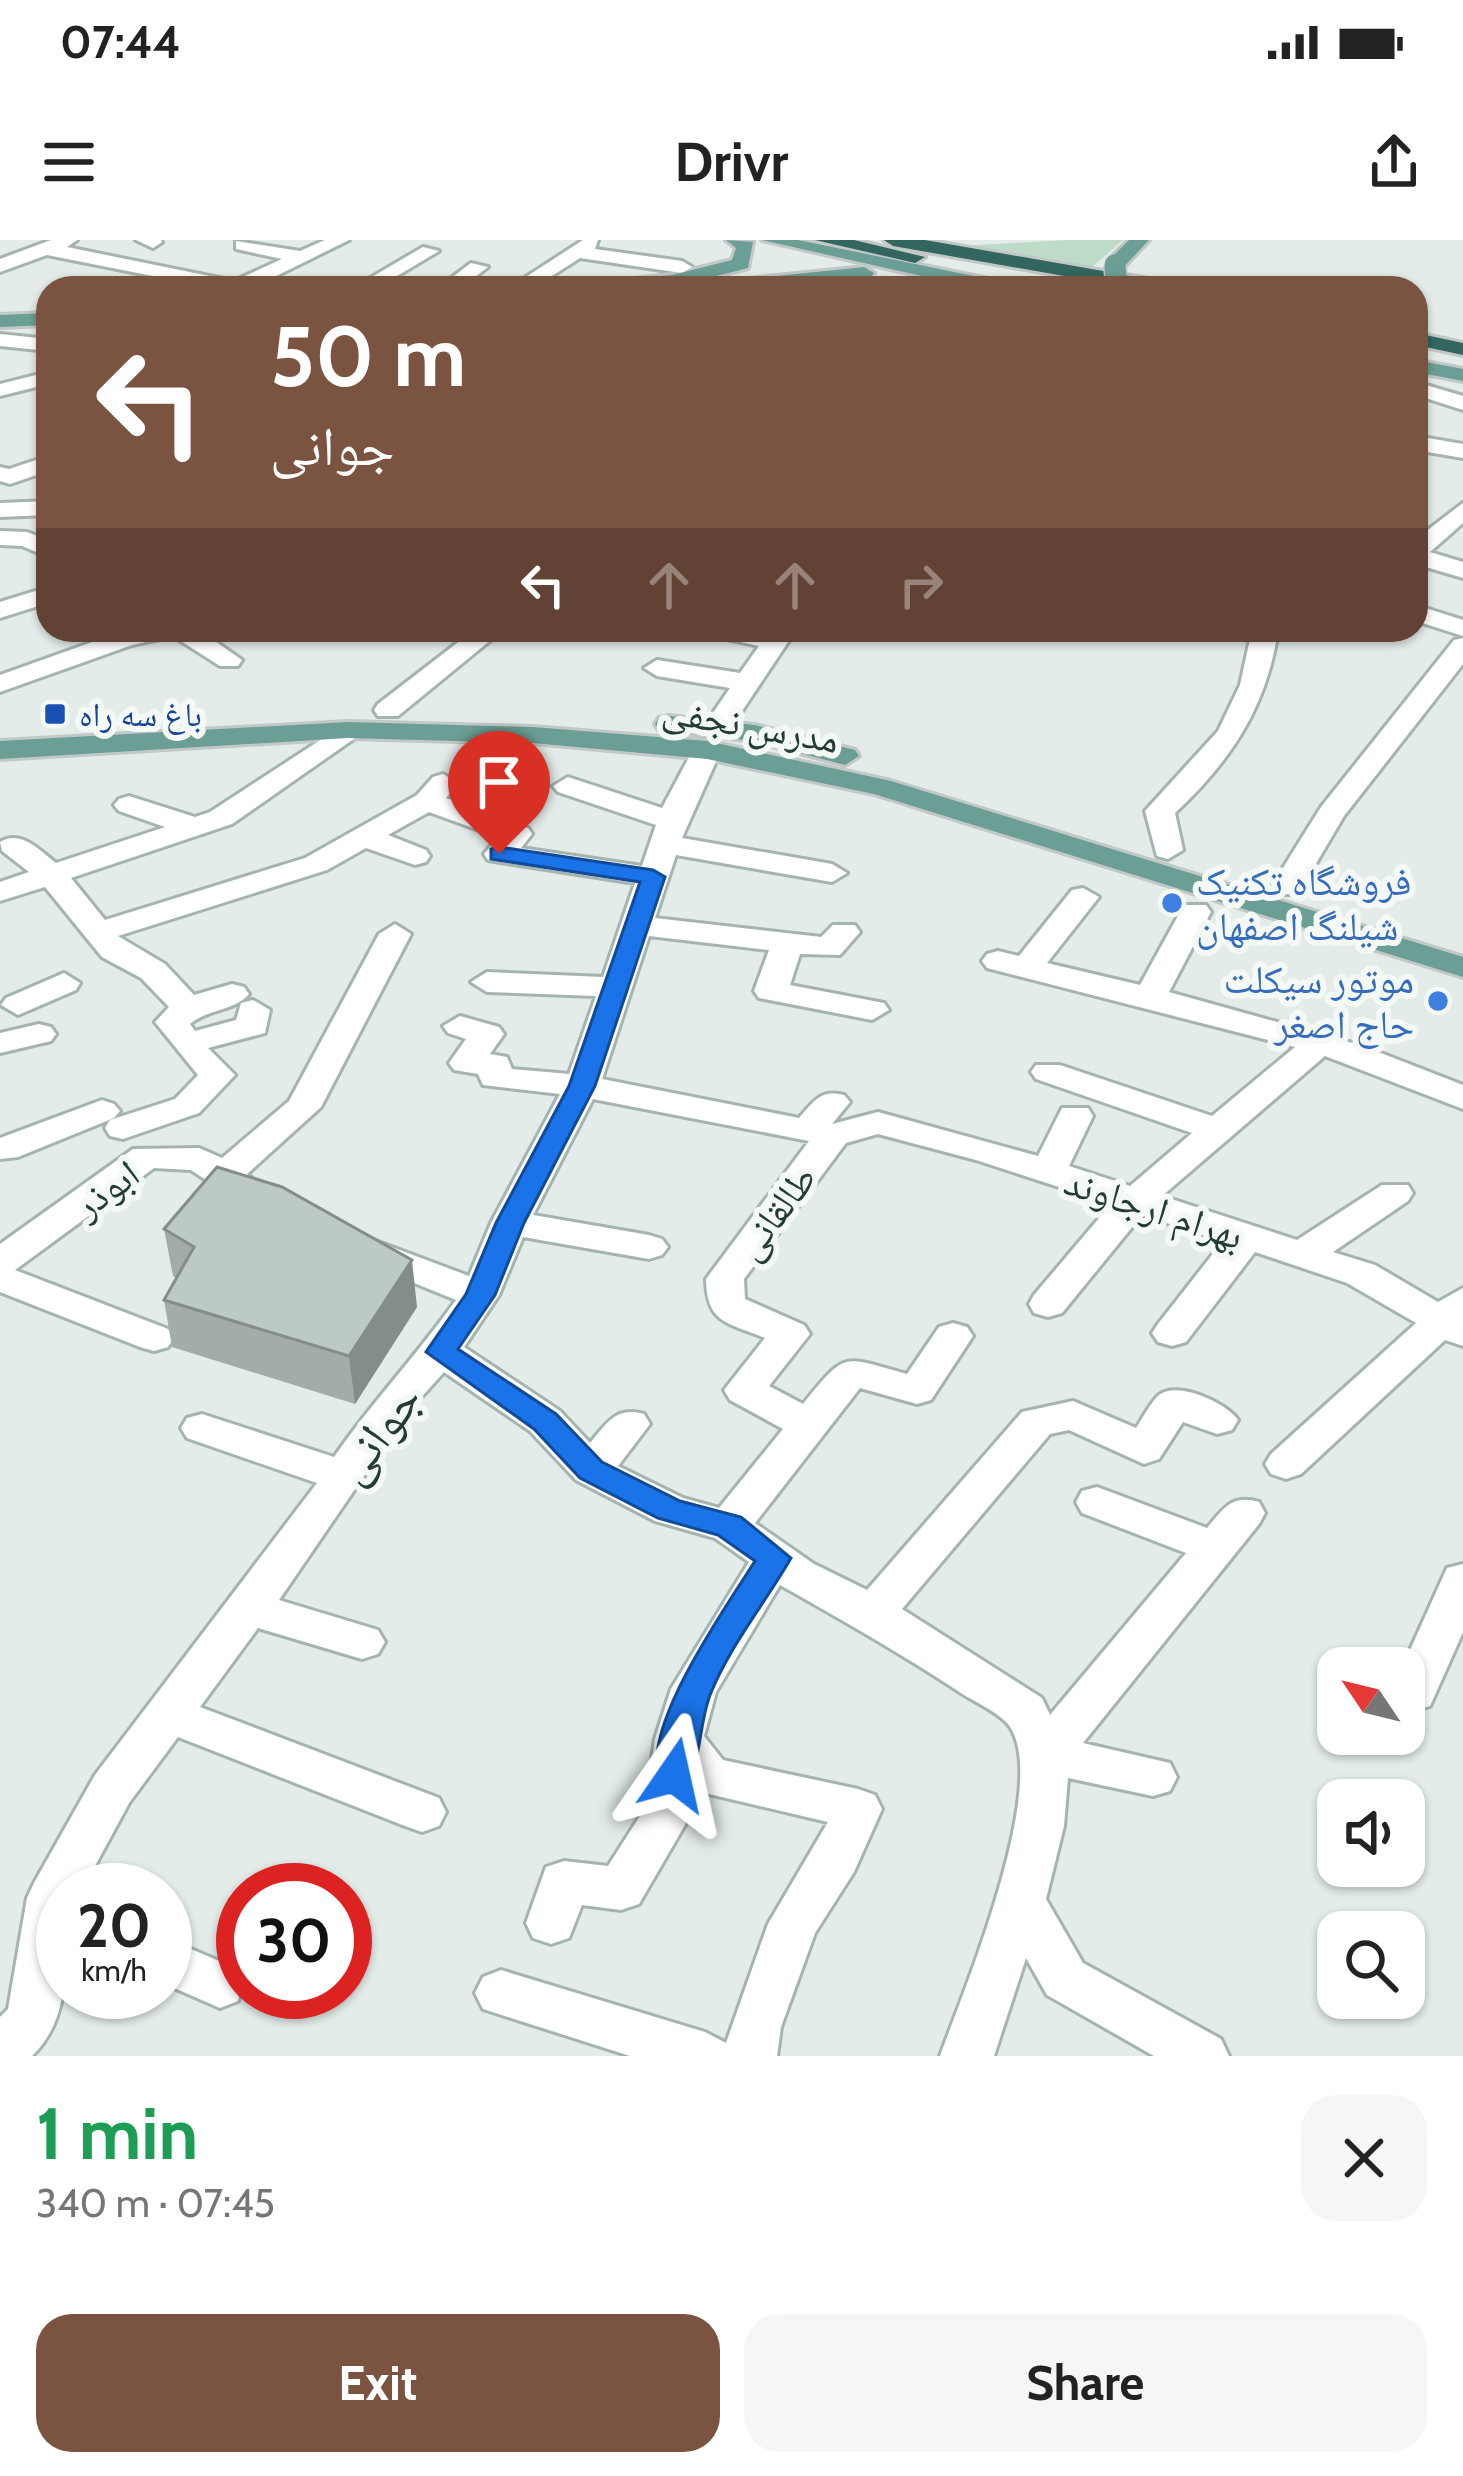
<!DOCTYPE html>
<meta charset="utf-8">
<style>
:root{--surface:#fff;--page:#f6f6f6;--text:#222;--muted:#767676;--accent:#7b5341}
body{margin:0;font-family:Cabin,"Noto Naskh Arabic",sans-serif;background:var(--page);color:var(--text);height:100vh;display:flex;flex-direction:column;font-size:45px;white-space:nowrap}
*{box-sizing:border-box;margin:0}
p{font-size:39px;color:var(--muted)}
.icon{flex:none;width:66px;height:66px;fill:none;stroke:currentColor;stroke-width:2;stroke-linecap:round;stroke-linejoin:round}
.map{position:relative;height:1816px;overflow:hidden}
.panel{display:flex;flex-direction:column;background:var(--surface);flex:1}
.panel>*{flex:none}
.guide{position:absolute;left:36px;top:36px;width:1392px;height:366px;border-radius:36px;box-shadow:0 3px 9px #0004;background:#7b5341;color:#fff;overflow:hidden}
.needle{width:78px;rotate:305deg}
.controls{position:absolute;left:1317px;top:1407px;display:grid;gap:24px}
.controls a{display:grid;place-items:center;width:108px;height:108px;border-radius:24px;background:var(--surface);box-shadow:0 3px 9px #0004;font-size:60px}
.speed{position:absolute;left:36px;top:1623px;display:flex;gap:24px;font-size:60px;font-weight:700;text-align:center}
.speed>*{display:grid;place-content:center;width:156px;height:156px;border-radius:50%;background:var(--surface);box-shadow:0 3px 9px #0004;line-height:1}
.speed small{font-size:30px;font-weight:400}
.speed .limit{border:18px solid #d22;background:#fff;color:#111}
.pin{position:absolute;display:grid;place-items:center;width:102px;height:102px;color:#fff;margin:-123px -51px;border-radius:50% 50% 50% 0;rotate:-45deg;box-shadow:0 0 12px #0007}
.pin .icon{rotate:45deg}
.me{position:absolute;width:132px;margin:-66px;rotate:11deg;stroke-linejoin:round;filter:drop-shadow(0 0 9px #0008)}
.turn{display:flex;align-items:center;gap:42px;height:252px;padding:0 36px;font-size:54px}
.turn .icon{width:156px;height:156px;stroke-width:2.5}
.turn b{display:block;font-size:84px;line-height:102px}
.lanes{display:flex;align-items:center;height:114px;padding:0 36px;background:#0003;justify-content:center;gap:60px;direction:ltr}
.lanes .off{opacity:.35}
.round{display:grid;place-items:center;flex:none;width:126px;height:126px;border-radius:36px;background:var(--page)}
.summary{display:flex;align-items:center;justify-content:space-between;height:204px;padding:0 36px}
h1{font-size:72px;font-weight:700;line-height:90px;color:#1e9e55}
.button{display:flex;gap:24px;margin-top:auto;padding:24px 36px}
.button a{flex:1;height:138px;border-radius:36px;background:var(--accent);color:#fff;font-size:48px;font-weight:700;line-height:138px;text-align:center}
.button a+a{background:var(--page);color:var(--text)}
.status{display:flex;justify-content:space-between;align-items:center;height:84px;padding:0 60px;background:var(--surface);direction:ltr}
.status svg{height:33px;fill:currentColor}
header{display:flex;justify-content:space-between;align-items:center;height:156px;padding:0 36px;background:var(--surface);font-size:54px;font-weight:700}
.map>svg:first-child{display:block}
.green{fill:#bedbc8}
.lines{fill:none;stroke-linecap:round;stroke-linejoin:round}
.minor-casing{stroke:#a6b4b0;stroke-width:6}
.major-casing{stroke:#c2c8c7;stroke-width:6}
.highway-casing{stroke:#c2c8c7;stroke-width:6}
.minor{fill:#fff;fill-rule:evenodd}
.major{fill:#6b9e94;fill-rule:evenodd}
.highway{fill:#32665e;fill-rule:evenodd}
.major-bridge-casing{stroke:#c2c8c7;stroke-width:24;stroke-linecap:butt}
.major-bridge{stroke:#6b9e94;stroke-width:21}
.wall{fill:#a2ada9}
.shaded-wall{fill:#848d8a}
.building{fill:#bcc9c5;stroke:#848d8a;stroke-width:3}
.route{fill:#1a73e8;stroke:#114b97;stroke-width:3}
.transit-dot{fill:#1a4fb4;stroke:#f4f9f6;stroke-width:4.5}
.shop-dot{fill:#3f7fe0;stroke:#f4f9f6;stroke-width:4.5}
.labels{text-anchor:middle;stroke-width:12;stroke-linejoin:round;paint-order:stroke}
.far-transit-label{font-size:33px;fill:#164399;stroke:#f4f9f6;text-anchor:start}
.street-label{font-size:39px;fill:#243c37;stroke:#f4f9f6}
.shop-label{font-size:39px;fill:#366cbe;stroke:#f4f9f6;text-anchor:start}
.near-street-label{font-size:48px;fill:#243c37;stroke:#f4f9f6}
</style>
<div class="status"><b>07:44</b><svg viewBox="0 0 49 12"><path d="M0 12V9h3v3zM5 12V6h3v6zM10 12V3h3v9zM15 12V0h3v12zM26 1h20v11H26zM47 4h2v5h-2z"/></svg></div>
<header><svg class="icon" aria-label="menu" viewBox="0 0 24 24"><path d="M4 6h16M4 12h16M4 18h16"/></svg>Drivr<svg class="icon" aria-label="share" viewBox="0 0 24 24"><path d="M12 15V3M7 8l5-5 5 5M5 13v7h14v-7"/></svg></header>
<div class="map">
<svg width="1463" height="1816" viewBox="0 0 1463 1816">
<rect width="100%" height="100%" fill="#e3ece9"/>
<!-- green -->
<path class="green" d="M1069,0h54l-33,29 -132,-23z"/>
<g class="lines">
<defs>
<g id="minor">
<path d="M51,0h26l-10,7 167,34 48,-22 -46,-10v-8l64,10 25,-11h24l-97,48h-39l-166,-33 -47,17v-13z"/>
<path d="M136,0h25l1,2 -9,6z"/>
<path d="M583,0h15l-3,9 87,12 10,6 -10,6 -102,-15 -47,30h-24z"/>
<path d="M423,7l16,4 -62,37h-24z"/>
<path d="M471,23l17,4 -27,21h-23z"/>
<path d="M0,94l48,5v12l-48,-5z"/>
<path d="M48,132v12l-48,12v-12z"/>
<path d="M1416,142l47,14v14l-47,-15z"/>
<path d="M1416,196l47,8v14l-47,-8z"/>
<path d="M48,216v15l-38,13 -10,-3v-14l9,2z"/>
<path d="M48,261v14l-48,2v-14z"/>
<path d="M1463,263v20l-33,29 33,10v16l-47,-14v-25z"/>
<path d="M0,291l27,1 21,8v17l-26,-11 -22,-1z"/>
<path d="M48,347v16l-48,15v-16z"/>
<path d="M1416,365l47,15v16l-47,-15z"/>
<path d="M126,390h73l43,30 -4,6h-18l-47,-30 -41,9 -132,47v-17z"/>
<path d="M474,390h29l-105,86h-20l-4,-6 4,-6z"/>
<path d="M710,390h86l-68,102 -10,2 -14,-8 26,-38 -73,-12 -13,-8 13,-8 83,13 19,-27 -45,-10z"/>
<path d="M1252,390h26c-11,76 -47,131 -103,183l8,37 -15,9 -11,-3 -12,-45 73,-80 22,-46z"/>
<path d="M1463,398v26l-119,152 -46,78h-22l-5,-7 50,-80 133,-167z"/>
<path d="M348,482l14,8 -4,6 -126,88 -161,54 34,42 200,-62 112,-63 16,-18 10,-3 15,9 -12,15 82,30 4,6 -11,14 121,18 14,-41 -98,-33 -5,-6 15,-9 94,31 31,-58 14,-9 14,9 -39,88 150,26 15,9 -15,9 -156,-27 -21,63 166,19 12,-12h22l5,7 -20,23 -40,-1 -10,31 94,18 5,7 -17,10 -113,-22 -5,-7 15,-41 -120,-14 -47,143 197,39c15,-17 22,-29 45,-23l6,7 -18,22 46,-12 160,44 24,-48h26l5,8 -24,50 61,20 62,-53 -156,-54 -5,-7 5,-7h24l152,51 83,-69 -308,-79 -5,-7 5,-7 11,-3 21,5 53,-66 11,-2 16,9 -52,66 93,22 44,-80h22l5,7 -42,80 194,54 100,39v24l-138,-53 -163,140 135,44 85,-55h26l5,8 -5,8 -75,51 42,13 63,37 25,-14v58l-18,-6 -144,134 -15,5 -15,-5 -6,-10 6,-10 145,-131 -69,-40 -92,-31 -69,90 -14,4 -14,-4 -6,-9 6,-9 65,-83 -81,-26 -80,98 -14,4 -14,-4 -5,-9 5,-9 77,-91 -135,-44 -98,-26 -32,9 -102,136 1,20 59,26 6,9 -41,52 34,18c44,-54 38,-48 104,-30l32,-47 14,-4 14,4 6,9 -42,64 -14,4 -57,-16 -105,135 59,41 53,26 155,-178 51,-11 63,27c7,-10 14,-25 23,-33 18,-15 68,8 79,25l-6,10 -15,4 -34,-12 -24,37 -15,5 -75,-34 -19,4 -148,175 140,89 8,17 136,-162 -104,-40 -6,-11 6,-11 15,-4 110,41c17,-20 25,-34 52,-26l6,11 -6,11 -176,219 87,20 7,14 -7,14 -17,5 -85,-18 -4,48 -18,73 37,64 138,76 8,17h-75l-107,-61 -21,-37 -32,98h-54c23,-63 114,-280 67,-333 -11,-12 -32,-21 -46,-30 -59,-39 -119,-73 -181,-108l-64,107 -12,44 19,24 135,29 17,6 7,14 -28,63 -39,61 -34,94 -4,29h-147l-147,-47 -8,-16 8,-16 18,-7 204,62 21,11 42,-119 60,-102 -132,-31 -3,20 -54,93 -18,6 -39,-5 -13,33 -18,6 -18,-6 -7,-15 20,-56 18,-6 44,5 37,-58 10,-69 16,-50 78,-127 -34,-24 -60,-17 -79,-41 -46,-49 -86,-59 -37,41 -128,187 99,30 7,12 -7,12 -16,5 -104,-31 -58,79 239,91 7,14 -7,14 -17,6 -17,-6 -227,-89 -49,66 -47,87h-19c0,60 14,122 -31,166h-32v-39l8,-8 19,-111 7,-15 61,-108 222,-292 -130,-45 -6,-10 6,-10 15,-4 132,43c38,-55 84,-103 122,-157l-96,-39 -6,-9 6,-9 13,-3 96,36 22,-53 69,-129 -77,-9 -5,-11 -24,-4 -5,-7 17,-24 -18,-6 -5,-7 17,-10 39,11 5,7 -14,20 17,3 5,12 57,5 27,-78 -109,-4 -16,-10 16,-10 116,5 32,-94 -147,-23 -4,-6 14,-17 -69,-25 -41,23 38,15 4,6 -4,6 -11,3 -49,-17 -39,22 -209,66 47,28 29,31 38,-11 12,3 5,7c-14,17 -42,15 -59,30l5,7 41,-11 5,-17 12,-3 17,10 -5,23 -57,15 27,27 -36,38 -76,26 -13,-3 -5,-8 5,-8 65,-21 23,-24 -43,-53 14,-15 -28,-29 -39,-21 -57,-70 -45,14v-19l29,-10 -27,-21 -2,-9c21,-13 39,8 56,21l109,-36 -46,-16 -5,-6 5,-6 10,-3 66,21 15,-5zM593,859l216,42 -103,138c1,45 21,43 59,59l-41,52 6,10 53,29 -64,79 -36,-10 -65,-32 32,-42 -6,-10c-28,-8 -37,9 -54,29l-30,-32 -96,-64 35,-52 24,-58 126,22 13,-4 6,-8 -6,-8 -13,-4 -116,-20z"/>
<path d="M395,684l16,10 -90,173 -74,67 23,20 -5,8h-26l-48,-32 -37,-2 -139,102 153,59 6,9 -6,9 -14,4 -14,-4 -140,-55v-48l133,-95 66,-1 23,10 67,-57 90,-167z"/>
<path d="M64,733l16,10 -4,7 -58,25 -17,-10 5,-7z"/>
<path d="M39,784l12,3 5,7 -5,7 -51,12v-20z"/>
<path d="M102,860l12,4 6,7 -6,7 -96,39 -18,2v-21z"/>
<path d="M1463,1324v68l-33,74 -16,5 -10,-3 -2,-40 45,-100z"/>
<path d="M165,1698l73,31 5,10 -5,22 -18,7 -55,-24z"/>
</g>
<g id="major">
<path d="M726,0l27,2 -5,26 -76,19 -81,1 10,-6 71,-7 60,-15 4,-12z"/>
<path d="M762,0h36l205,42 10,6h-38z"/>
<path d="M1129,0h20l-27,29h-14v-8z"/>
<path d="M864,27l10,6 -3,4 -95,11h-67l10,-6z"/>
<path d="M48,73v12l-48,2v-12z"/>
<path d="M1416,120l47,9v12l-47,-9z"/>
<path d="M669,476l86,9 100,25 4,6 -14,9 -91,-24 -95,-11 -4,-6 4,-6z"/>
<path d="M348,482l185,5 174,14 184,40 572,176v20l-589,-183 -167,-35 -174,-16 -185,-5 -348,21v-18z"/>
</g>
<g id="highway">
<path d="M815,0h39l71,17 -10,6z"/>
<path d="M884,0h41l241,42 10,6h-43l-240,-42z"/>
<path d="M1416,93l47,10v12l-47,-10z"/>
</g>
</defs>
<!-- minor casing -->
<use href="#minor" class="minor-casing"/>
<!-- major casing -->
<use href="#major" class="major-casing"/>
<!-- highway casing -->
<use href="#highway" class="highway-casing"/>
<!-- minor -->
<use href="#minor" class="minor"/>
<!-- major -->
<use href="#major" class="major"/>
<!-- highway -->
<use href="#highway" class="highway"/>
<defs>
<path id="major-bridge" d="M1115,25l1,14 9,9"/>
</defs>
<!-- major-bridge casing -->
<use href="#major-bridge" class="major-bridge-casing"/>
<!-- major-bridge -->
<use href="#major-bridge" class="major-bridge"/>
</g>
<!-- wall -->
<path class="wall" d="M164,989l253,78 -62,97 -183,-57 -8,-47 12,-22 -3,-2z"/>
<!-- shaded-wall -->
<path class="shaded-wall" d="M412,1020l5,47 -62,97 -6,-48z"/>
<!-- building -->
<path class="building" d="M217,927l65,20 130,73 -63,96 -185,-56 30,-53 -30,-18z"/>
<!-- route -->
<path class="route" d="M499,607l154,23 12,7 -70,209 -71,137 -29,72 -37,54 98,65 46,48 78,39 61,16 50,41c-26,45 -62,89 -81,137 -11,29 -9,64 -23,90l-13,4 -13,-4c-26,-51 66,-179 94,-224l-37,-26 -60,-17 -78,-40 -46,-49 -108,-77 40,-58 30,-71 73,-137 71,-204 -149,-23v-10z"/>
<!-- markers -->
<rect class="transit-dot" x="43" y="462" width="24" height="24" rx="6"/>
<g class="shop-dot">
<circle cx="1172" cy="663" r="12"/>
<circle cx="1438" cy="761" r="12"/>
</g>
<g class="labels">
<!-- far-transit labels -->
<g class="far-transit-label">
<text x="79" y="486">باغ سه راه</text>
</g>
<!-- street labels -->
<g class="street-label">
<text transform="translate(751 484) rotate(10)" y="14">مدرس نجفی</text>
<text transform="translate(106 949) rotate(-36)" y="14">ابوذر</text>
<text transform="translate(1154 968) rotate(18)" y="14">بهرام ارجاوند</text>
<text transform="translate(775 972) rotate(-53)" y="14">طالقانی</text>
</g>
<!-- shop labels -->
<g class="shop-label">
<text x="1196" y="655">فروشگاه تکنیک<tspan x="1196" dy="45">شیلنگ اصفهان</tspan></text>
<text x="1414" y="753" text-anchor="end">موتور سیکلت<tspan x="1414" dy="45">حاج اصغر</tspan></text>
</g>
<!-- near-street labels -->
<g class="near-street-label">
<text transform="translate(377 1193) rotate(-53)" y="17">جوانی</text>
</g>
</g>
</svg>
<div class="controls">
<a><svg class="needle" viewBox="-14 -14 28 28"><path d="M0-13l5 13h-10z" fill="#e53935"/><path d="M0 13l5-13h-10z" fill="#767676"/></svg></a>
<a><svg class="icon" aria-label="sound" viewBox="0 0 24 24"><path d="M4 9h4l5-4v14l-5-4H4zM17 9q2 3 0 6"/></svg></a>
<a><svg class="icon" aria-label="search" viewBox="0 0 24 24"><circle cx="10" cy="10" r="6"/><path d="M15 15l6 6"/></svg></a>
</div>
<div class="speed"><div>20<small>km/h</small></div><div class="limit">30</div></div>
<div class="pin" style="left:499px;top:614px;background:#d93025"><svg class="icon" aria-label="arrive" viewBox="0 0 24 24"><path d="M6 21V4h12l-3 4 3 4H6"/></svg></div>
<svg class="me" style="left:674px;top:1535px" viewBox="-20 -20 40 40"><path d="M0-17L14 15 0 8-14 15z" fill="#1a73e8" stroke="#fff" stroke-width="4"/></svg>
<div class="guide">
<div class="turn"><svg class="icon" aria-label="left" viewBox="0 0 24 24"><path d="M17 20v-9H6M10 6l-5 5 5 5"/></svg><div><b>50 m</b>جوانی</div></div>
<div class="lanes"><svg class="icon" aria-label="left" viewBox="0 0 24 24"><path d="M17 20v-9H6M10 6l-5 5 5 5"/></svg><svg class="icon off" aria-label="ahead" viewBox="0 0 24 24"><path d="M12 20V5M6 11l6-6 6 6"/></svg><svg class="icon off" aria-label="ahead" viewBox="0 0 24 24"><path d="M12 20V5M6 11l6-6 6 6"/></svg><svg class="icon off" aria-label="right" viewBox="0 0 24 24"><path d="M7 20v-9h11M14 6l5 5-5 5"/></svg></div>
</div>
</div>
<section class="panel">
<div class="summary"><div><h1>1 min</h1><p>340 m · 07:45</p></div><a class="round"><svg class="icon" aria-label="close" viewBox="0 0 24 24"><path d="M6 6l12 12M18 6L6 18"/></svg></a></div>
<div class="button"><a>Exit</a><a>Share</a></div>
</section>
